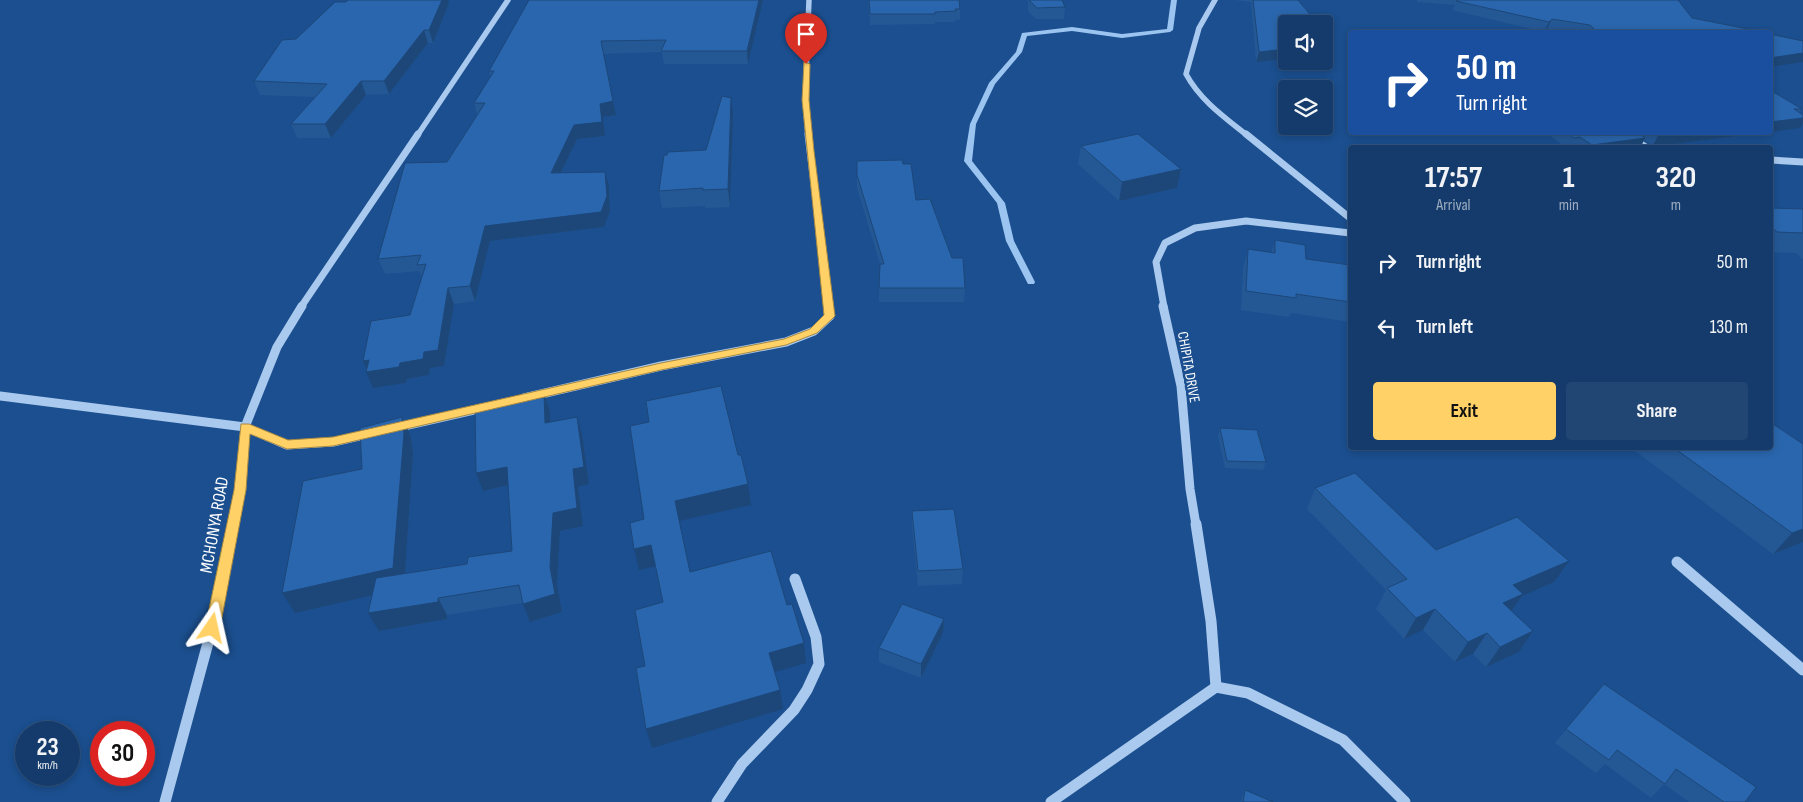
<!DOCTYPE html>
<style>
:root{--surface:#143b6b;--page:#214673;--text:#f1f3f6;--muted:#9dadc1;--line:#33557e;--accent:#ffd166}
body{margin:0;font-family:"Sofia Sans Condensed",sans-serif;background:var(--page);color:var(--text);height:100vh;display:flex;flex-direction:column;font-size:19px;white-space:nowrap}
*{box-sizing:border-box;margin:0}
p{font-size:16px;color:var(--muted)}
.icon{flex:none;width:28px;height:28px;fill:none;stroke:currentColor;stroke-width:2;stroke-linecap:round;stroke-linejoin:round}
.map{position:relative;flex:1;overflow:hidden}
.details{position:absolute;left:1348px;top:145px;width:425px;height:305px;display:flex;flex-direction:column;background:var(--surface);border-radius:5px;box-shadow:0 2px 8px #0003,0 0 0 1px var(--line)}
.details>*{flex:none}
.banner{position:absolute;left:1348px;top:30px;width:425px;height:105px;border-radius:5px;box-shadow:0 2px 8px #0003,0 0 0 1px var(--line);background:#1a4fa0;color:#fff;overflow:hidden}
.buttons{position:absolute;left:1278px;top:15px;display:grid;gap:10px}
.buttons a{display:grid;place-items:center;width:55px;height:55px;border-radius:5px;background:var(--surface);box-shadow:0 2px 8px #0003,0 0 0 1px var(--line);font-size:25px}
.speed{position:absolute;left:15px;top:721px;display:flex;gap:10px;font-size:25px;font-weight:700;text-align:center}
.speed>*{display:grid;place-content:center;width:65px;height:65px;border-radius:50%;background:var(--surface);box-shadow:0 2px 8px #0003,0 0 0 1px var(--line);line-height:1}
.speed small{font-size:12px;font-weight:400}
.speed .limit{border:8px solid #d22;background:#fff;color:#111}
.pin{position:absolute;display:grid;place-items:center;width:42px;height:42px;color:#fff;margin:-51px -21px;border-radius:50% 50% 50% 0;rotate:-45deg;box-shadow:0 0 5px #0007}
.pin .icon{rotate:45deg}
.me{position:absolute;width:55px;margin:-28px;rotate:11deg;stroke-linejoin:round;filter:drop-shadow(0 0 4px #0008)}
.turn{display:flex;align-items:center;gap:18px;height:105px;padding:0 25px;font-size:22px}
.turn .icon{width:65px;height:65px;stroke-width:2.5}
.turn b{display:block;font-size:35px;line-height:42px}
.eta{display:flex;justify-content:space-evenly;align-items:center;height:85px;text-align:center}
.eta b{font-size:30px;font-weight:700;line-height:35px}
.button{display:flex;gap:10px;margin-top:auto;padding:10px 25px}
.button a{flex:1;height:58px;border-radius:5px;background:var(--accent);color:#111;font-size:20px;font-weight:700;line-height:58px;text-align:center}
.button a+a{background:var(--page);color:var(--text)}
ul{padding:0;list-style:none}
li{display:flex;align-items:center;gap:15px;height:65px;padding:0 25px}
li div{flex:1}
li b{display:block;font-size:19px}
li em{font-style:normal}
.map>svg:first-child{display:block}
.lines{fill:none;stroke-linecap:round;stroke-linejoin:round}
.stream{fill:#9cc4f0;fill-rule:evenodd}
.minor-far3{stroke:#a9c9ee;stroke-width:5.5}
.minor-far2{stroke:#a9c9ee;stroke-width:7}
.minor-far1{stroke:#a9c9ee;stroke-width:9}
.minor{stroke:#a9c9ee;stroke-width:11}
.wall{fill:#245895}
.shaded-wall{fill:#1d4779}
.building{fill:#2a66ad;stroke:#1d4779}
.route{fill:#ffd166;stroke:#a68842}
.labels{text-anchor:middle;stroke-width:5;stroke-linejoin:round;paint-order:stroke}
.street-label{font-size:15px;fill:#fff;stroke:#1b4f8f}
.near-street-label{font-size:18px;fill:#fff;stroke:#1b4f8f}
</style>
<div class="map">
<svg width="1803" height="802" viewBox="0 0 1803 802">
<rect width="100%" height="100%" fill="#1b4f8f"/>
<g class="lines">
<!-- stream -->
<path class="stream" d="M1171,0h6l-4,30 -3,2 -48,6 -50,-7 -45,5 -5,16 -27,32 -19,40 -4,37 33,42 9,38 21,41 -1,2h-6l-22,-43 -9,-38 -33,-42 6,-37 19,-41 27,-31 6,-19 50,-6 50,7 45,-5z"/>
<!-- minor-far3 -->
<g class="minor-far3">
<path d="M1215,0l-16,28 -13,46c14,26 38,43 62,62"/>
<path d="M1622,132l6,4"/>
<path d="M417,136l91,-136"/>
<path d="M808,136l-3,-36 4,-100"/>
</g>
<!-- minor-far2 -->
<g class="minor-far2">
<path d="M808,134l21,173"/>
<path d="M1246,134l104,84"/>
<path d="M1626,134l21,14"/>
<path d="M1770,160l33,2"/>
<path d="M301,307l117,-173"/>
<path d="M1164,307l-8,-45 9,-19 30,-15 51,-7 104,12"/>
</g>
<!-- minor-far1 -->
<g class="minor-far1">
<path d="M1163,306l18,80 9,103 6,36"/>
<path d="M0,396l245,31 42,18 46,-3 39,-9"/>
<path d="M524,398l137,-32 125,-24 28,-11 16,-15 -1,-10"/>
<path d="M395,428l92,-21"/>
<path d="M233,525l7,-35 5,-63 32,-80 25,-41"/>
</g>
<!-- minor -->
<g class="minor">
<path d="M1196,524l15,97 5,66"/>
<path d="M1677,562l126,108"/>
<path d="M165,802l47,-174 21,-104"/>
<path d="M717,802l25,-38 52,-54 13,-20 12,-26 -3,-27 -21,-58"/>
<path d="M1051,802l165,-115 32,6 95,47 62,62"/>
</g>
</g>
<!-- wall -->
<g class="wall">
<path d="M529,0h234l-15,64h-84l-2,-12 -59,2 13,61 -13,2 2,19 -28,3 -16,34 48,14 1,24 -6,16 -114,14 -15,60 -21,3 -10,62 -14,2 -1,7 -22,4 -1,4 -33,5 37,-73 12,-38 -3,-6 -34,3 -7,-15 69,-97 30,-48 -3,-11 17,-26 -2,-6z"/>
<path d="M868,0l92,9v11h-5v2h-20v2l-65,1z"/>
<path d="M1027,0h35l3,7 -1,12h-28l-8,-8v-10z"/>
<path d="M1234,0h64l-12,24v35l-30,3 -5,-60z"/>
<path d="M1417,0h261l14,18 71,14h-194l-22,-3 -3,3 -92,-22 3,-5 -38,-3z"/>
<path d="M449,3l-16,40h-5l-39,51 -23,1 -35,43h-34l-6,-14 24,-27 -55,-2 -6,-14 42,-42z"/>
<path d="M1324,31l5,6 -3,9h-2z"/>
<path d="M1770,90l32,19 -3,4 4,2v8l-3,5z"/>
<path d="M733,114l-3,93 -25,1v-2l-43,2 -3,-17 47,-41z"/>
<path d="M1545,132h222l-115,15 -2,-3 -6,-4 -4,8h-73z"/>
<path d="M1081,146l100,23 -4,19 -58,13 -41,-37z"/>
<path d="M857,161l46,3 13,36 36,58 13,30 -1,14h-85v-14l1,-24 -23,-76z"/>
<path d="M1770,208l33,1v51l-7,-7 -26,-1z"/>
<path d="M1275,240l31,19 44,6v57l-59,-9 -2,4 -48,-7 2,-42 5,-19 23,4z"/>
<path d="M544,394l6,17v11l32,12 7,50 -11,3 5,39 -23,5 -3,53 5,28 -32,10 -7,-19 -76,12v4l-68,12 -7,-36 -77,18 67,-144 40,-52 9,20 2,17 -8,120 62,-10 45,-13 -4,-65 -25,5z"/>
<path d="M1220,428l46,34 -3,8 -38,-2 -7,-32z"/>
<path d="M1803,444v98l-30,12 -142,-106h139z"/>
<path d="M1469,448h12l-2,3z"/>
<path d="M1315,488l121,62 118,32 -32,14 -10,15 21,20 -14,21 -33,15 -13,-13 -18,8 -32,-32 -19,9 -28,-30 10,-19 -79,-81z"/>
<path d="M912,511l51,58 -1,15 -44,2 -6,-60z"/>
<path d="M944,619l-1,14 -22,45 -42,-16v-14z"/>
<path d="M1604,684l141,118h-56l-25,-18 -13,14 -46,-34 -9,9 -41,-30z"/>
<path d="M1245,790l28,12h-33z"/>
</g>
<!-- shaded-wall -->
<g class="shaded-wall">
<path d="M442,0h6l1,3 -16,40 -4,-13z"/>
<path d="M759,0h4l-15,64 -1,-13z"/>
<path d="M1552,19l-5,10 -3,3 5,-10z"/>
<path d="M424,30l4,13 -39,51 -5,-13z"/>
<path d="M1286,49v10l-30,3 3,-10z"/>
<path d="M1803,53v9l-33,5v-9z"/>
<path d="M361,81l5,14 -35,43 -6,-14z"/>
<path d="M731,98l2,16 -3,93 -2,-18z"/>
<path d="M613,101l3,14 -13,2 2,19 -28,3 -23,48 -3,-14 23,-48 26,-21z"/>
<path d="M1803,118v5l-3,5 -30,4v-10z"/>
<path d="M1687,132h80l-115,15 6,-11z"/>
<path d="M1645,138l-5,10h-50l2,-3z"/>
<path d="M1181,169l-4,19 -58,13 3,-19z"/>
<path d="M605,172l4,15 1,24 -6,16 -114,14 -15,60 -5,-15 15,-60z"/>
<path d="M448,288l6,16 -10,62 -14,2 -1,7 -22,4 -1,4 -33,5 -7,-16h2l-5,-11 6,-1 31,3 24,-11z"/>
<path d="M544,394l6,17 1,30 -6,-18z"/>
<path d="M402,417l9,20 2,17 -9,134 -109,25 -13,-20z"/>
<path d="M577,417l5,17 7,50 -11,3 5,39 -23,5 -3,53 5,28 -32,10 -7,-18 27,-37 3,-54 20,-44z"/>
<path d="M507,467l7,17 -31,7 -7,-18z"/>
<path d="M748,484l3,21 -72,16 -4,-20z"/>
<path d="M1803,529v13l-30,12 19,-21z"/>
<path d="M651,545l5,21 -17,4 -5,-21z"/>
<path d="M1569,561l-15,21 -32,14 -13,19 -19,9 23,-39z"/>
<path d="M438,598l9,17v4l-68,12 -11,-18z"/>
<path d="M1435,609l-12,21 -19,9 12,-21z"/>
<path d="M944,619l-1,14 -22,45v-14z"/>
<path d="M1533,631l-14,21 -33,15 14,-20z"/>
<path d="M1487,633l-14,21 -18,8 13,-20z"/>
<path d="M804,643l2,20 -34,10 -3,-20z"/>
<path d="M780,690l3,19 -131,39 -6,-19z"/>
</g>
<!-- building -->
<g class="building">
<path d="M348,0h94l-13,30h-5l-40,51h-23l-36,43h-34l36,-40 -73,-3 28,-41 14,-1 39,-37h11z"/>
<path d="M529,0h230l-12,51h-86l5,-11 -65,1 12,60 -13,3 2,18 -28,3 -23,48 54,-1 2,24 -6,16 -116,14 -15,60 -22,2 -10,62 -14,2 -1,7 -23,4 -1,4 -33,5 3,-12 -6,1 8,-40 39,-6 16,-51 -9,1 4,-10 -43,4 27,-96 42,-1 38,-59h-11l20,-32h-5z"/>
<path d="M869,0h90l1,9h-5l1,2 -21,1v2h-65z"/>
<path d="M1029,0h33l3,7 -28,1z"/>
<path d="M1253,0h45l20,24h-32v25l-27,3z"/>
<path d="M1457,0h221l14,18 71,14h-166l-7,-7 -38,-6 -3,3 -93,-21z"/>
<path d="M1324,31l5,6h-5z"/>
<path d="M1770,34l33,7v12l-33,5z"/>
<path d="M1770,90l32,19h-8l9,6v3l-33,4z"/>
<path d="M722,96l9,2 -3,91 -25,1v-2l-44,3 5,-36h3l1,-3 38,-2z"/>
<path d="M1566,132h71l8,6 -53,7 -12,-8 -6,1z"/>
<path d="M1656,132h31l-29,4z"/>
<path d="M1138,134l43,35 -59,13 -41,-36z"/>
<path d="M902,160l1,4h8l5,36 14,-1 22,59h11l2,30h-86l1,-24h4l-27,-89v-14z"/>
<path d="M1770,208l33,1v24l-26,-1 -7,-6z"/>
<path d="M1275,240l30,5 1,14 44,6v37l-54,-8v4l-50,-7 2,-42 27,4z"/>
<path d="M721,386l17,69h3l7,29 -73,17 15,71 81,-21 16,54 5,-1 12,39 -35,10 11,37 -134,39 -10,-61 9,-2 -10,-56 28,-8 -12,-57 -17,4 -4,-26 14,-4 -14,-93 19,-4 -3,-21z"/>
<path d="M544,394l1,29 32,-6 7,50 -11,2 4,39 -24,5 -3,54 5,27 -32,10 -4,-19 -81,13v4l-70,11 8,-35 91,-14 1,-7 44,-6 -5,-84 -31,6 -1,-67z"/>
<path d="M402,417l2,17 -11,134 -111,25 21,-112 59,-12 -2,-41z"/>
<path d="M1770,422l33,22v85l-11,4 -118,-85h96z"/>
<path d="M1220,428l37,2 9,32 -39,-1z"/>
<path d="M1355,473l81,77 81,-33 52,44 -56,24 10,9 -20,9 30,28 -33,16 -13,-14 -19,9 -33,-33 -19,9 -29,-30 20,-9 -92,-91z"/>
<path d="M954,509l9,60 -45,2 -6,-60z"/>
<path d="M902,604l42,15 -23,45 -42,-16z"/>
<path d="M1604,684l152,103 -11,15h-21l-48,-33 -11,15 -48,-34 -8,10 -43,-31z"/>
<path d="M1245,790l28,12h-30z"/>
</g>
<!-- route -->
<path class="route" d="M804,62l6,2 -1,36 5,51 21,165 -2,2 -16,15 -31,12 -125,25 -328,76 -46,3 -37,-15 -4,56 -26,138 -2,4 -6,2 -5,-2 -2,-4 29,-138 7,-66h8l39,16 45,-3 328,-74 123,-24 26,-10 14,-14 -22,-215z"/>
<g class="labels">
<!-- street labels -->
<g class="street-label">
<text transform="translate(1189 367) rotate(80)" y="5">CHIPITA DRIVE</text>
</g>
<!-- near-street labels -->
<g class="near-street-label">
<text transform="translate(214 525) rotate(-80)" y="6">MCHONYA ROAD</text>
</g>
</g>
</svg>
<div class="buttons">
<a><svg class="icon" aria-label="sound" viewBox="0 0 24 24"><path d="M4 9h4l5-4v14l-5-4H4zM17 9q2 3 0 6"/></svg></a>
<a><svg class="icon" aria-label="layers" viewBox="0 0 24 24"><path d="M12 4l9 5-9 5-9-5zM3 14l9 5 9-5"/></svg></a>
</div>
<div class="speed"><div>23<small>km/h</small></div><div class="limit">30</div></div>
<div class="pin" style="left:806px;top:64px;background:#d93025"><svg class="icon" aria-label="arrive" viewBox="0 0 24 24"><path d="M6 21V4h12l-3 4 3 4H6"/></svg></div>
<svg class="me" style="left:212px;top:628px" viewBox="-20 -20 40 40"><path d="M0-17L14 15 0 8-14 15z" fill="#ffd166" stroke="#fff" stroke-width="4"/></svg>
<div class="banner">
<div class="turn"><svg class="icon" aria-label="right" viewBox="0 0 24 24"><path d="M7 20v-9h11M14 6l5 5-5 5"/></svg><div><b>50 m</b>Turn right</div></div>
</div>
<section class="details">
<div class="eta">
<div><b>17:57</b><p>Arrival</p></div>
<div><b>1</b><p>min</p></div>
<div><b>320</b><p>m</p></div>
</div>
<ul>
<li><svg class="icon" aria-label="right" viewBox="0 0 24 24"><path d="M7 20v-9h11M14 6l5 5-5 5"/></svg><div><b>Turn right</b></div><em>50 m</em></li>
<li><svg class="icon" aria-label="left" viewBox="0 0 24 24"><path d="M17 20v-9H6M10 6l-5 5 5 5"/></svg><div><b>Turn left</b></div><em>130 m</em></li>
</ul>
<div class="button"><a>Exit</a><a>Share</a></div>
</section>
</div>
